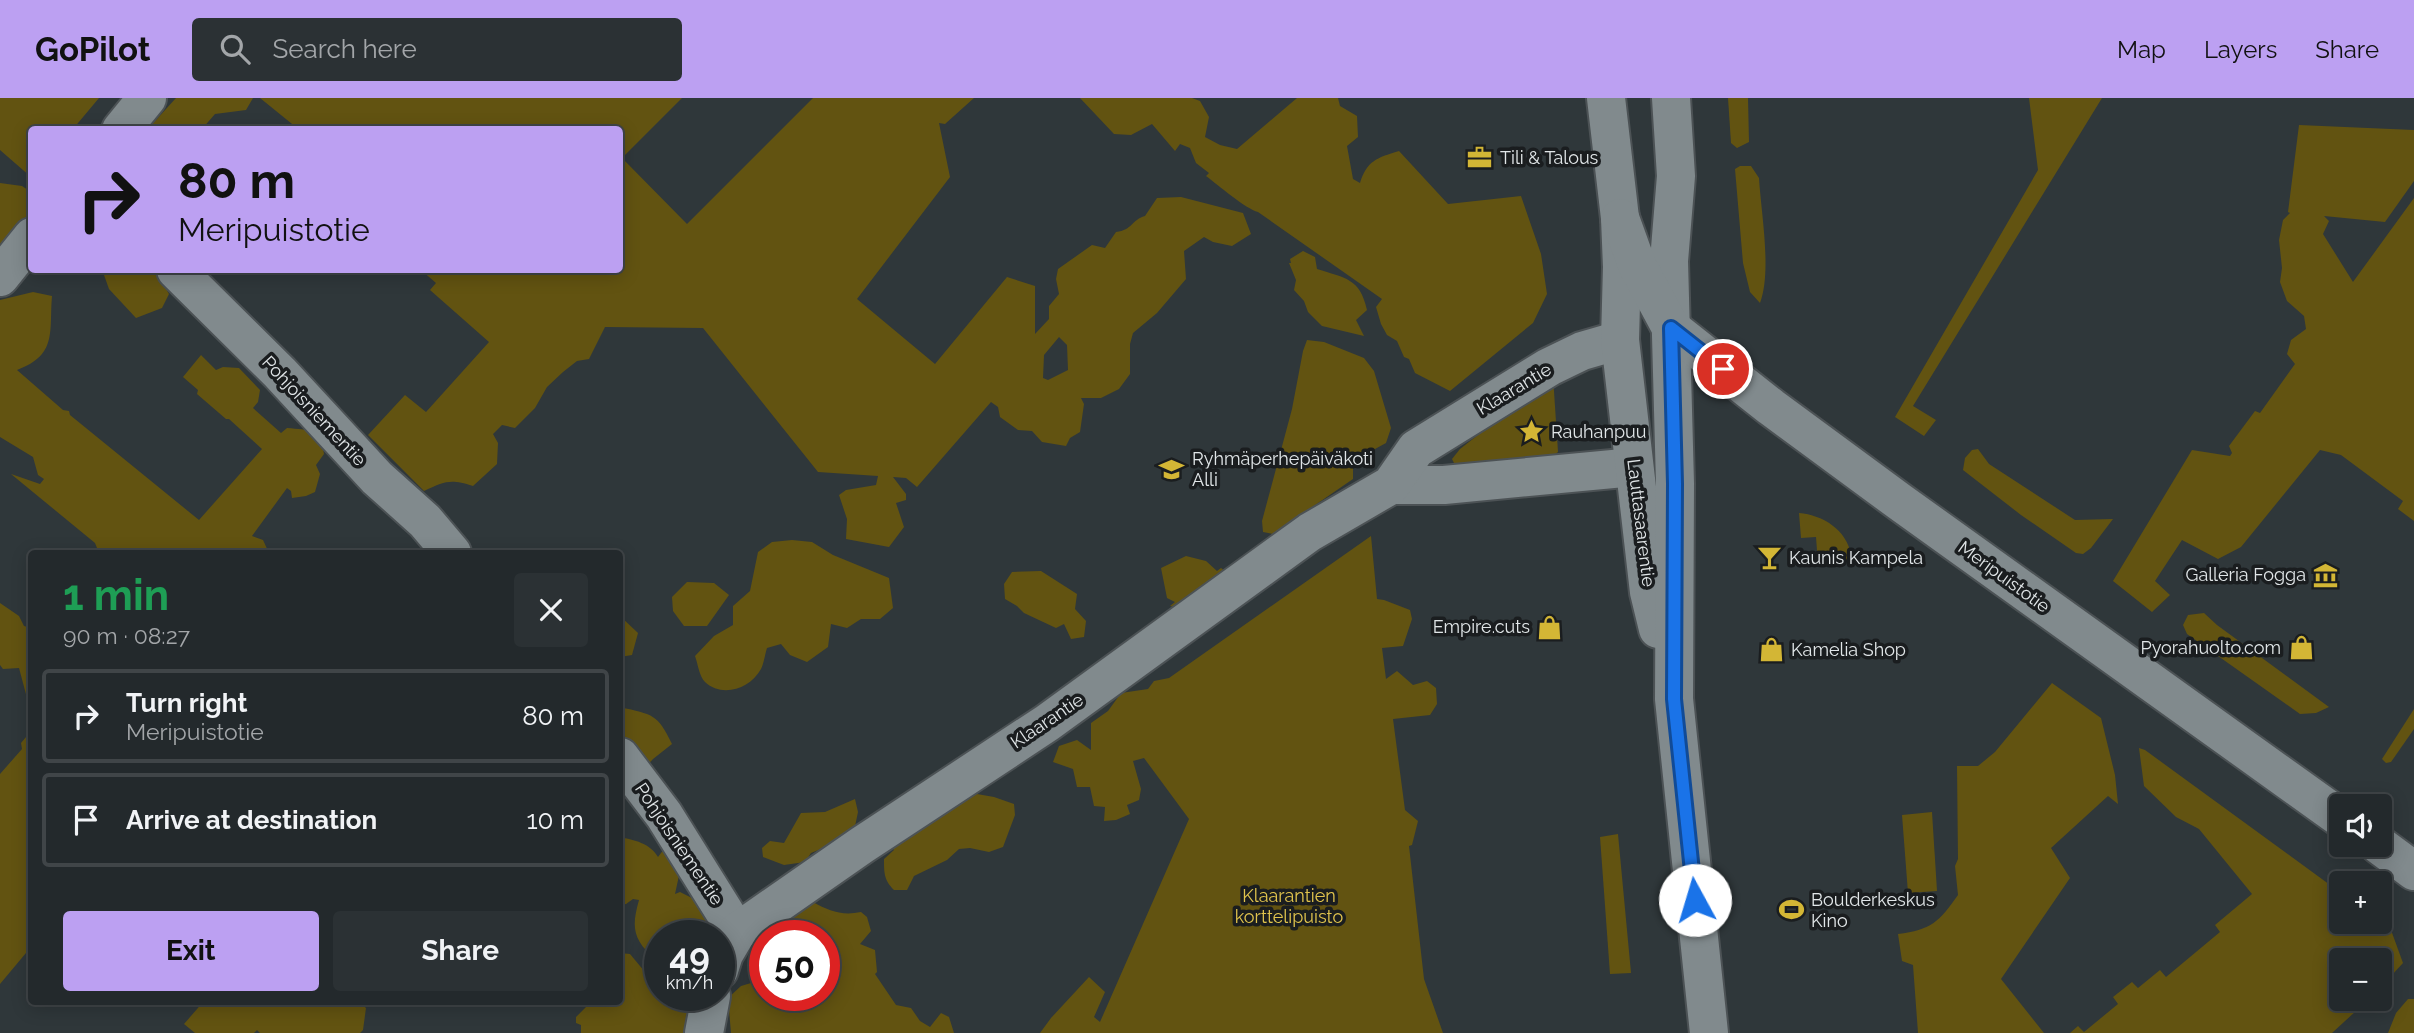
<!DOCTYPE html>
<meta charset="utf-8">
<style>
:root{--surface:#23292c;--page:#2b3134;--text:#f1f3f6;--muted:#a3a6a9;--line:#404548;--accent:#bca0f2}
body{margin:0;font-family:Raleway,sans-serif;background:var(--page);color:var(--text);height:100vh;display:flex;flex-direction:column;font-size:26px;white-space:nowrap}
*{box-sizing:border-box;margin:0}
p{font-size:23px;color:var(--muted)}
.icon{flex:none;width:38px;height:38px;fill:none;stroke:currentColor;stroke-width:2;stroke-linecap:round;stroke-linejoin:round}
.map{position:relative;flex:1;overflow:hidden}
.side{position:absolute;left:28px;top:452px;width:595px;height:455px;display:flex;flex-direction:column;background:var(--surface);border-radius:7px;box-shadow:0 4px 18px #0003,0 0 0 2px var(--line)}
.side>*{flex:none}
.hud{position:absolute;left:28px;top:28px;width:595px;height:147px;border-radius:7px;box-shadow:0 4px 18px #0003,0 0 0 2px var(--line);background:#bca0f2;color:#111;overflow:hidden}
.tools{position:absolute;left:2329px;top:696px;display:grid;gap:14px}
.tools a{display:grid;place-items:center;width:63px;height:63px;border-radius:7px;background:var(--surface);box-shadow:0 4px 18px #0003,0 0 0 2px var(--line);font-size:35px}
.speed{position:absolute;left:644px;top:822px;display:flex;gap:14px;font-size:35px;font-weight:700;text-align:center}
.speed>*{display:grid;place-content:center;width:91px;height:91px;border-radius:50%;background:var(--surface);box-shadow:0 4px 18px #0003,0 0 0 2px var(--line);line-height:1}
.speed small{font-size:18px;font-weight:400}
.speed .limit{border:10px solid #d22;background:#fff;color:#111}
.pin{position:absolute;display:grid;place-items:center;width:60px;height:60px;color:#fff;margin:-30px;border:4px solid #fff;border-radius:50%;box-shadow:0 2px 7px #0007}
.me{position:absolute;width:77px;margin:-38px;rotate:354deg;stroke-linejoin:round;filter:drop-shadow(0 0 5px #0008)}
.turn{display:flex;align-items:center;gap:24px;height:147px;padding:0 35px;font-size:32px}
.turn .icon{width:91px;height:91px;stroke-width:2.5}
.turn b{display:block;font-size:49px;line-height:60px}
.round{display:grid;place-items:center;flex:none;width:74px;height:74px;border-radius:7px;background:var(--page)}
.head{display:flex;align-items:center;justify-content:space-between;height:119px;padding:0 35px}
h1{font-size:42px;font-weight:700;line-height:52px;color:#1e9e55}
.primary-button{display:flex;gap:14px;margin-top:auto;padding:14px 35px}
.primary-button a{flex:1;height:80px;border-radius:7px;background:var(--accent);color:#111;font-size:28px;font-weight:700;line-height:80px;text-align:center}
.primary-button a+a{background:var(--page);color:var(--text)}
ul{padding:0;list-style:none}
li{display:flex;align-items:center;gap:21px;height:94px;margin:0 14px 10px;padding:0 21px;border:4px solid var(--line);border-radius:7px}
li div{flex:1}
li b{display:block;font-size:26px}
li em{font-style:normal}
header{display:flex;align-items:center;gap:42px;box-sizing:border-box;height:98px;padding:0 35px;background:var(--accent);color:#111}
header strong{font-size:33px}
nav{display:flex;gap:38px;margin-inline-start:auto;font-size:24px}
.search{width:490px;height:63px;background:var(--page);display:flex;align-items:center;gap:18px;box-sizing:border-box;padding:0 24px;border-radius:7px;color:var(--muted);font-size:26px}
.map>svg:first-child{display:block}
.green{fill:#625311;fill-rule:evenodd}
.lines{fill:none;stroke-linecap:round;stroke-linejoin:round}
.street-casing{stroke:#4c5255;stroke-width:42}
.secondary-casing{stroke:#4c5255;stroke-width:42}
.street{stroke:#818a8d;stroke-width:38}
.secondary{stroke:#818a8d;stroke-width:38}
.route-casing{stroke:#114b97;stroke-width:18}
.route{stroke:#1a73e8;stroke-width:12}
.labels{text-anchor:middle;stroke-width:7;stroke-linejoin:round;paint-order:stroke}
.poi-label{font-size:18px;fill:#e1e6e8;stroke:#1a1d1f;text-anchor:start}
.street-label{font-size:18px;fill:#e1e6e8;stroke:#1a1d1f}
.park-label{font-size:18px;fill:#e1c44d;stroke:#1a1d1f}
</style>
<header>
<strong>GoPilot</strong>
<div class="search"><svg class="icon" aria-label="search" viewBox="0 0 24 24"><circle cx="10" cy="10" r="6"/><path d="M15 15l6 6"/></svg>Search here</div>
<nav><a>Map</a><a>Layers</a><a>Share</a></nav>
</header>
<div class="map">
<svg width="2414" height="935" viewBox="0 0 2414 935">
<rect width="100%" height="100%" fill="#2f373a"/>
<!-- green -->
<g class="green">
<path d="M0,0h99l-26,31 -41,1 -1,47 -31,-27z"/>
<path d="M176,0h77l-7,12 -31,4 -13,15 -72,1 5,-7 21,-3z"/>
<path d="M260,0h422l-60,60 65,66 126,-126h161l-29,26 -6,-1 11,54 -93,122 78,65 72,-87 28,9v48l14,-15v-13l10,-12 -3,-15 2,-10 34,-24 13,3 11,-16c17,-2 15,-12 29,-16l12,-18 24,-1 62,16 8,21 -19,12 -19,-4 -9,-5 -20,14 2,28 -29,34 -24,20 -3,11v30l-11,15 -18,9h-20l3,6 -4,28 -10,6 -4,8 -24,-4 -10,-11 -14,-1 -18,-13 -2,-10 -7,-5 -74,85 -11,-9 -13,-1 13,17v6l-10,3 8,24 -15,20 -43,-8 1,-20 -8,-24 7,-5 30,-5 2,-9 -60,-4 -115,-144 -98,-1 -16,32 -12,2 -14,11 -16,15 -12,21 -20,20 -13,-3 -9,9 5,9 -1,21 -24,22c-23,-7 -27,-5 -49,5l-56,-56 37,-40 21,17 63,-70 -59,-52 6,-7 -15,-13h199v-140l-324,-1 1,-1zM1059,239l8,8 1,25 -20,10 -5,-2 1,-23z"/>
<path d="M1080,0h112l8,3 9,16 -4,20 15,8 17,4 60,-51h41l2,8 17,10 1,21 -11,9 6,33 7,4c7,-22 16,-25 39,-32l49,53 73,-8 20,58 6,40 -14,29 -83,68 -35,-18 -6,-14 -5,-2 -7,-16 -10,-6 -6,-11 -5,-17 6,-8 -124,-87c-12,-3 -40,-27 -52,-36l3,-3 -13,-10 -6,-15 -10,-4 -5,7 -23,-27 -21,11 -17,-1z"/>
<path d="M1728,0h20l1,44 -12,6 -6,-5z"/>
<path d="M2029,0h73l-189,308 23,14 -12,16 -29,-19 143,-247z"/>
<path d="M2299,27l115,5v51l-29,41 -61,-6 5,5 -6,13 30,48 61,-84v323l-16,-12 5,-8 -62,-46 -21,-5 -79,97 -23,12 -36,-19 -27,41 15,14 -18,17 -39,-31 79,-131 38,6 2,-3 -3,-7 26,-35 5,2 35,-49 -8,-10 4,-14 15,-11 -2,-13 -17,-15 -7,-19 2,-14 -3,-28 4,-20 7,-7 -2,-1z"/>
<path d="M1740,68h11l8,12c2,35 13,93 1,125l-10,-11 -7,-29 -8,-94z"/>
<path d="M0,85l22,3 9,6v46l-20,6 -11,1z"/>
<path d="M1303,153l12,6 2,12c28,9 43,9 50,41l-11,10 8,16 -42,-10 -14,-14 -4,-11 -10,-11 2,-10 -7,-17h2l-1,-4z"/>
<path d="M107,172h33l19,6 10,18 -7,14 -26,10 -27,-29 -5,-14z"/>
<path d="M33,194l19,4c-3,35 6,59 -35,74l46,40 6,1 1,4 129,105 63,-71 -33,-30h-3l-29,-25 1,-4 -15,-13 18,-22 15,15 7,-3 16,1 21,22 -2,12 -5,6 28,25 6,-5c22,2 34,0 37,26l-8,11 4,9 -5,18 -9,4 -14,2 -1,-7 -4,-3 -35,48 11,4 6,13h-166l-6,-5 -2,-5 -84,-69 29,10 4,-5 -6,-4 -5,-18 -33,-20v-137z"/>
<path d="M1307,242l17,2 40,16 10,13 17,57 -5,15 -33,18v18l-80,55 -10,-2 -1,-11 30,-112 11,-58z"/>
<path d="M1553,278l5,76 -6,5 -96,10 -4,-8 8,-10z"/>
<path d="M1978,351l11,15 86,56 38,-1 -22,29 -8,6 -7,-1 -55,-38 -58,-45 2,-12 7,-8z"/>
<path d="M1799,415c24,2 48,17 52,42l-6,7 -27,2 -2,-27 -15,1z"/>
<path d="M1371,438l6,63 7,1 26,10 2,9 -9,27 -21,2 4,31 11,-8 16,14 14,-4 9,7 1,16 -7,11 -37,4 12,91 13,11 -6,24 -3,1 15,133 19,54h-403l11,-15 38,-41 16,15 -11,25 6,5 89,-203 -45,-61 -11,3 8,28 -2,11 -12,5 3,9 -14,6 -12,1 1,-14 -11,-1 -4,-19h-13l-4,-18 -20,-7 6,-16 18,-6 14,10v-27l17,-12 13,-18 27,-4 6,-8 15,-3z"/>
<path d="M792,442l20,2 21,13 56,23 4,30 -13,11h-19l-14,9 -16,-4 -3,23 -21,15 -17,-7 -9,-11 -14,4c-2,6 -3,15 -6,21 -11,20 -39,29 -56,13 -6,-6 -7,-18 -10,-26l19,-20 19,-11v-19l17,-15 8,-39 14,-10z"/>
<path d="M1186,458l20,5 11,10 4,-3 14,11 -47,32 -18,-5 5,-4 -8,-4 -6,-30z"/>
<path d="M1041,473l36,23 -2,15 11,12 -2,16 -13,2 -7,-15 -8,4 -32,-15 -7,-7 -12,-7 -1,-15 8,-12z"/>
<path d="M687,484l27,1 15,12 -22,31h-23l-11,-15 -1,-14z"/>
<path d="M0,505l19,13 5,10 7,2v75l-4,-5 -8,-30 -16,1 -3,-4z"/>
<path d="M2204,515l13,12 112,82 -13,6 -16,1 -113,-80 -4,-9 5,-10z"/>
<path d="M620,518l18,17 -6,22 -12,2z"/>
<path d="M2052,585l49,35 14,57 3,29 -10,-8 -57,52 19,30 -69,101 43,54h-126l-5,-68 -11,-4 -4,-27c33,-4 41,-12 60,-39l-3,-29 3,-7 -1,-93h21l17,-14z"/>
<path d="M620,609c33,8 37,6 52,37l-19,15 -11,12 -22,-9z"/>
<path d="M2414,611v20l-23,33 -5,1 -4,-4z"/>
<path d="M26,639h6l-1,210 -31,37v-210l22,-25 -1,-6z"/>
<path d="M2139,650l6,2 196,143 1,29h38v-12h4l8,11 -1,9 12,33 -23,25v-27h-38v38h27l-37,34h-262l8,-7 6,6 34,-28 -5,-7 19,-15 6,6 22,-18 6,7 54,-45 -5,-7 37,-31 -53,-65 -23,-12 -32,-31z"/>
<path d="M977,696l17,3 20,7 1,11 -12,32 -14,5 -19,-4 -11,1 -12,11 -33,16 -7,14h-13c-10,-10 -10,-17 -10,-31l10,-9 -5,-7 53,-44 22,2z"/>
<path d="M855,701l3,13 -5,24 -42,17 -6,9 -21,3 -21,-8 -1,-9 8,-7 14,2 17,-30 24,-1z"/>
<path d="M1932,714l5,79 -29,2 -6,-78z"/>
<path d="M1618,736l13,139 -21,1 -10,-137z"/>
<path d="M620,739c14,3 30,6 38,20l6,-8 16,22 -5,23 5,-2 18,9 21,35h-59v60h13l3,4 -5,9 26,4 19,20h-135v-8l-5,-2v-6l10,-10v-6h34v-48l10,1 15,18 11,-12c-23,-20 -25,-32 -17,-60l-6,-1 -7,5 -6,1z"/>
<path d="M813,804c16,9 29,14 48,10l6,5 4,14 -11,13 15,6 2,22 -2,2 21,31 15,3 9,13 10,6 11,-14 8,4 5,16h-223l-3,-35 13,-12 20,-6 4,4v12h59v-60h-45l1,-17z"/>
<path d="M2408,901h6v34h-26l8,-20z"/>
<path d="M204,903h154l8,7 -3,22 -3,3h-100l-3,-3 -3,3h-59l-11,-9z"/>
</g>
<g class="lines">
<defs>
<g id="street">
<path d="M121,32l26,-32"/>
<path d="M176,172l104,103 97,105 48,43 27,32"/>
<path d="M0,179l32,-40"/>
<path d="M1391,387h53l190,-18"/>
<path d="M620,659l44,58 73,117"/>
<path d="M719,872l5,-16 13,-22 125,-87 185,-122 263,-191 81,-47 25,-36 133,-82 33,-16 38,-11"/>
<path d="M704,935l7,-37"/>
</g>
<g id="secondary">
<path d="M1606,0l14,120 2,49 -2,73 29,252 9,37"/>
<path d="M1671,0l5,78 -7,85 6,223 -1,215 35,334"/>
<path d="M1620,120l17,47 34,63 100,79 129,95 442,317"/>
<path d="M2379,747l35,26"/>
</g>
</defs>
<!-- street casing -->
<use href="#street" class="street-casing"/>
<!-- secondary casing -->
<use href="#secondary" class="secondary-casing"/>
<!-- street -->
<use href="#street" class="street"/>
<!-- secondary -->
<use href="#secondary" class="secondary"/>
</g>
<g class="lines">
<defs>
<path id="route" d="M1695,802l-21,-201 1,-215 -4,-156 52,41"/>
</defs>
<!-- route casing -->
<use href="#route" class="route-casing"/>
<!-- route -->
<use href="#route" class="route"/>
</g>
<!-- icons -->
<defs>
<symbol id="office-bare" viewBox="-9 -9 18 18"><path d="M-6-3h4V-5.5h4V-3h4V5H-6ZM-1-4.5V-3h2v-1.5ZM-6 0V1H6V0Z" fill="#d3b635" stroke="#1a1d1f" stroke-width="2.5" paint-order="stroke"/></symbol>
<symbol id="sight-bare" viewBox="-9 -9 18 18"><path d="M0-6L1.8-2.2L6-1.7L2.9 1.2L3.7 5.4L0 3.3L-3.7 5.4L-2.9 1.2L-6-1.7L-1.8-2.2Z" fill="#d3b635" stroke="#1a1d1f" stroke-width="2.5" paint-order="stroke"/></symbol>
<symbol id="school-bare" viewBox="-9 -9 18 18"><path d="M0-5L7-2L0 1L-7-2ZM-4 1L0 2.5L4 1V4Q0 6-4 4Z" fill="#d3b635" stroke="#1a1d1f" stroke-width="2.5" paint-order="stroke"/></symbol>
<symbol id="bar-bare" viewBox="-9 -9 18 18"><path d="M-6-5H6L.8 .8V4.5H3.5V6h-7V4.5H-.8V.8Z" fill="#d3b635" stroke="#1a1d1f" stroke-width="2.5" paint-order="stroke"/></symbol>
<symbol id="museum-bare" viewBox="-9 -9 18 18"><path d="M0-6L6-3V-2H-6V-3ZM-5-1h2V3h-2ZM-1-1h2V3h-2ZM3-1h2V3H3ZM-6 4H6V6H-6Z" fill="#d3b635" stroke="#1a1d1f" stroke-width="2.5" paint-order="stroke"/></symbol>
<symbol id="shop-bare" viewBox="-9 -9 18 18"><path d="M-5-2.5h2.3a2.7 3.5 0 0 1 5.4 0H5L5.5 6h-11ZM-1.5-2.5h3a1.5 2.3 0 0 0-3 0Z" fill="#d3b635" stroke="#1a1d1f" stroke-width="2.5" paint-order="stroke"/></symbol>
<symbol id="stadium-bare" viewBox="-9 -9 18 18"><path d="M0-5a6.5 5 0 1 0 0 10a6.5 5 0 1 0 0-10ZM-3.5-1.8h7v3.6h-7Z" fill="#d3b635" stroke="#1a1d1f" stroke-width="2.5" paint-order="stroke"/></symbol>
</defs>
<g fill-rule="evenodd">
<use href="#office-bare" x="1462" y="42" width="35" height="35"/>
<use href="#sight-bare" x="1514" y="316" width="35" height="35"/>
<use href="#school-bare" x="1154" y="354" width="35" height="35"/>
<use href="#bar-bare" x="1752" y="442" width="35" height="35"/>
<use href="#museum-bare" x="2308" y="460" width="35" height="35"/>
<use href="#shop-bare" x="1532" y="512" width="35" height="35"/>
<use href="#shop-bare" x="2284" y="532" width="35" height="35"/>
<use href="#shop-bare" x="1754" y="534" width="35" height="35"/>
<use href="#stadium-bare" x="1774" y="794" width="35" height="35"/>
</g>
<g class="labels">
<!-- poi labels -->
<g class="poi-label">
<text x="1500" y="66">Tili &amp; Talous</text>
<text x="1551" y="340">Rauhanpuu</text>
<text x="1192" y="367">Ryhmäperhepäiväkoti<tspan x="1192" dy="21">Alli</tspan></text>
<text x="1789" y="466">Kaunis Kampela</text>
<text x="2306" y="483" text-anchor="end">Galleria Fogga</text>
<text x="1530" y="535" text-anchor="end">Empire.cuts</text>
<text x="2281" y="556" text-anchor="end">Pyorahuolto.com</text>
<text x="1791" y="558">Kamelia Shop</text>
<text x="1811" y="808">Boulderkeskus<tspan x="1811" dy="21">Kino</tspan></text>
</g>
<!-- street labels -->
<g class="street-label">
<text transform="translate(1514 291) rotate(-31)" y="6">Klaarantie</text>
<text transform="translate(314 313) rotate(47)" y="6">Pohjoisniementie</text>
<text transform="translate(1641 425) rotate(83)" y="6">Lauttasaarentie</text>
<text transform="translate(2004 479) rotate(36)" y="6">Meripuistotie</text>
<text transform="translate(1047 623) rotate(-34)" y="6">Klaarantie</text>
<text transform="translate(679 746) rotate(56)" y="6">Pohjoisniementie</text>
</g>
<!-- park labels -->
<g class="park-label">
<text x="1289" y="804">Klaarantien<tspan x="1289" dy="21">korttelipuisto</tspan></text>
</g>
</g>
</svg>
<div class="tools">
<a><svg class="icon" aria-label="sound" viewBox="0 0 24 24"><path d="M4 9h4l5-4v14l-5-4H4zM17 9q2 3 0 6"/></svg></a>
<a>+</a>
<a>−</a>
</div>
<div class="speed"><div>49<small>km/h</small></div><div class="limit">50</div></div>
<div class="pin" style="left:1723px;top:271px;background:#d93025"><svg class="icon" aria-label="arrive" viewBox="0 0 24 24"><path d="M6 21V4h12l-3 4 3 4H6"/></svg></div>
<svg class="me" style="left:1695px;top:802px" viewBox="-20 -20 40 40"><circle r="19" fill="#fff"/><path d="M0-13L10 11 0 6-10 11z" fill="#1a73e8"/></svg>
<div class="hud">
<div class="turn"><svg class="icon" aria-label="right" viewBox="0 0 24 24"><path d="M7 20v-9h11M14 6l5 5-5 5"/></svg><div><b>80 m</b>Meripuistotie</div></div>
</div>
<section class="side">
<div class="head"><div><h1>1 min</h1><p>90 m · 08:27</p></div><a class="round"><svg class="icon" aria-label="close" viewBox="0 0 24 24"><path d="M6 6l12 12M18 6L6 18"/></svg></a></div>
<ul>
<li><svg class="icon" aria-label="right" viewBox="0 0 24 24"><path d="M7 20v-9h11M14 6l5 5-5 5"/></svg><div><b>Turn right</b><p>Meripuistotie</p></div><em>80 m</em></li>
<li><svg class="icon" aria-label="arrive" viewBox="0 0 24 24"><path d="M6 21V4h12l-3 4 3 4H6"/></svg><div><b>Arrive at destination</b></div><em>10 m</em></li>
</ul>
<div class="primary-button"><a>Exit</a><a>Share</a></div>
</section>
</div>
